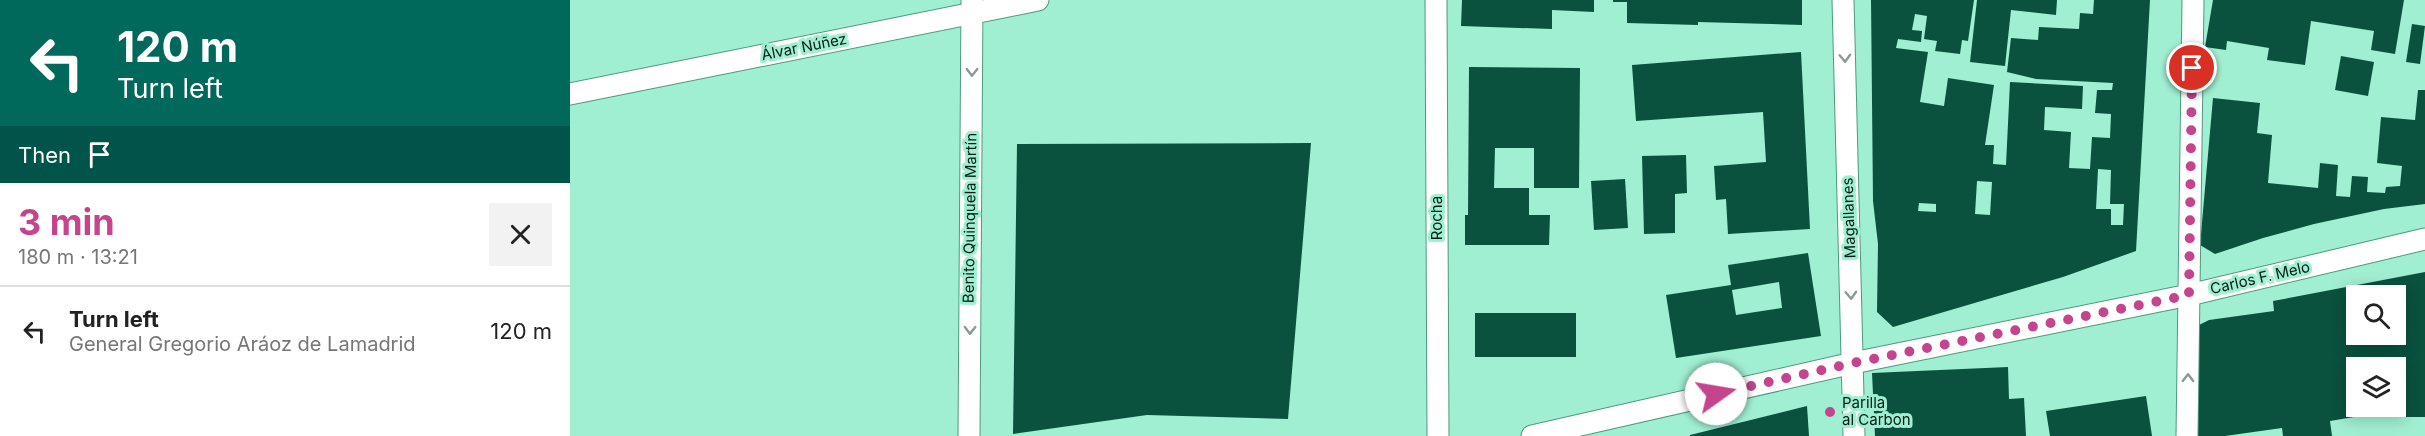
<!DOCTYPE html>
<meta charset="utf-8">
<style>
:root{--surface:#fff;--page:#f2f2f2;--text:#222;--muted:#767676;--line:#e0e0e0;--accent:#c4448d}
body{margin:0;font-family:Inter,sans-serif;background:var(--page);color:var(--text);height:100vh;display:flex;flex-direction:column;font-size:22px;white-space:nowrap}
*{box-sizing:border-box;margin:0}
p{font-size:20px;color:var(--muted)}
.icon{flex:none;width:33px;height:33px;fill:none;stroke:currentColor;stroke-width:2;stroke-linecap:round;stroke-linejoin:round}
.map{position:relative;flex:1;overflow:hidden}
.panel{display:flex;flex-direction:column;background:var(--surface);width:570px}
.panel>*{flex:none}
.guide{background:#00695c;color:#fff;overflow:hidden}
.tools{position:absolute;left:1776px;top:285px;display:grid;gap:12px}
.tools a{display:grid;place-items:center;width:60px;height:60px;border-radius:0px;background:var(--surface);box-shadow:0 3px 15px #0003;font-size:30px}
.pin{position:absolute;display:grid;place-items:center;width:51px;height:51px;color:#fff;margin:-26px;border:3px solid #fff;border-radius:50%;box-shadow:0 2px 6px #0007}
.me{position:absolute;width:66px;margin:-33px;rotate:77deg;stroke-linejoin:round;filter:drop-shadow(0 0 4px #0008)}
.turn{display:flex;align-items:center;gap:21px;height:126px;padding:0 18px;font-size:27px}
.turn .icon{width:78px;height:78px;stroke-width:2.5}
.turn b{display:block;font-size:42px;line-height:51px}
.then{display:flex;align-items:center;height:57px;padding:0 18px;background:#0003;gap:12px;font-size:22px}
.round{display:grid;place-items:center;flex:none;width:63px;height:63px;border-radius:0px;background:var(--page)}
.head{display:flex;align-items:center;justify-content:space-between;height:102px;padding:0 18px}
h1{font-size:36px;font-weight:700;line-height:45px;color:var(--accent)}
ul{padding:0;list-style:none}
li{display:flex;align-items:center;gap:18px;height:90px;padding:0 18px;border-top:2px solid var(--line)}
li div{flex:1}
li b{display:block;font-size:22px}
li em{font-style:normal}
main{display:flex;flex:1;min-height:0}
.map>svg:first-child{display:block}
.building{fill:#0a513e;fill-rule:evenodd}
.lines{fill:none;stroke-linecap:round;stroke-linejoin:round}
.minor-casing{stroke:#4d9a7f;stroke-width:23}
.minor{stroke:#fff;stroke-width:21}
.oneway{stroke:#8c9a96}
.route{stroke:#c4448d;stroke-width:10;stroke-dasharray:0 18}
.poi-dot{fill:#c4448d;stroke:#a1efd2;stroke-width:2}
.labels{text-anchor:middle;stroke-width:6;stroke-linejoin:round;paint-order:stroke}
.street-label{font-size:15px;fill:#001e15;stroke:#a1efd2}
.poi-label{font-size:15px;fill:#001e15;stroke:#a1efd2;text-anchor:start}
</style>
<main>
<section class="panel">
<div class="guide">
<div class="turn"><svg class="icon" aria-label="left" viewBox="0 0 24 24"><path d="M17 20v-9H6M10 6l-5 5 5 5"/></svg><div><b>120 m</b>Turn left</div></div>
<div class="then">Then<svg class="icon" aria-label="arrive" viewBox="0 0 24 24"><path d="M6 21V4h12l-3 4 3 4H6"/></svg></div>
</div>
<div class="head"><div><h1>3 min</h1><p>180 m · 13:21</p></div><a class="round"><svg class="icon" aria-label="close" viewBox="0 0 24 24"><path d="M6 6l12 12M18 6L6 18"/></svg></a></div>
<ul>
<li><svg class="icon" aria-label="left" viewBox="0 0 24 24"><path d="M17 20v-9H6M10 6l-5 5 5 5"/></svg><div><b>Turn left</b><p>General Gregorio Aráoz de Lamadrid</p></div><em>120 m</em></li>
</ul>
</section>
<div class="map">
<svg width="1855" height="436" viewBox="0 0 1855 436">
<rect width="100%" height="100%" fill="#a1efd2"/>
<!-- building -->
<g class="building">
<path d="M892,0h132v12l-42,-2v19l-91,-3z"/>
<path d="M1043,0h189v25l-104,-3v3l-71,-2v-21h-14z"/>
<path d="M1301,0h103l-6,41 -6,-1 -2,14 -25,-3 2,-10 -13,-2 3,-23 -12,-2 -3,16 10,1 -1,11 -23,-3 -2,9 32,4 -8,50 24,4 4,-28 46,7 -9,60h9l-1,19 13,1 4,-83 73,4 -1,23 -37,-2 -1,23 27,2 -2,36 21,1 2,-32 18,1 1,-24 -16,-1 2,-23h15l1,-7 -77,-4 -29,-7 4,-34 27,2 1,-13 40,2 1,-16 13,1 1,-14h56l-14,251 -73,26 -170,50 -16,-15 1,-68 -5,-43zM1528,169l13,1 -1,34h14l-1,21h-12v-16h-15zM1407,181l15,1 -2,33 -15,-1zM1349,203l17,1v8l-18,-1z"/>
<path d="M1407,0h80l-1,15 -45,-5 -6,56 -35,-4z"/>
<path d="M1643,0h191l-9,54 -24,-4 3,-19 -63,-10 -6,44 -38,-5 2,-12 -42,-7 -1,9 -21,-3z"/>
<path d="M1842,24l13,2 -5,38 -14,-2z"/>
<path d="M1231,52l9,177 -82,5 -2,-35 -10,1 -2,-34 52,-4 -3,-50 -127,9 -4,-56z"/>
<path d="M1771,56l33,6 -6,34 -33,-6z"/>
<path d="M899,67l111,1 -1,120h-45v-40h-39l-1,40h35v27h21l-1,30h-84v-30h3z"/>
<path d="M1848,90h7v114l-41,5 -70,15 -51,14 -48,16 -15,-9 13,-147 47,5 -3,30 15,2 -4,48 50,5 2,-25 18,2 -2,31 14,1 2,-21 16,1 -1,15 18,1 1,-6 14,-1 2,-20 -25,-3 4,-46 34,3z"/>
<path d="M741,143l-23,276 -141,-4 -134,19 4,-290z"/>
<path d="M1116,155l1,38 -12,1v39l-31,1 -2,-78z"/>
<path d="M1055,179l3,49 -34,2 -3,-49z"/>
<path d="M1238,253l13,83 -145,22 -10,-63 65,-10 -3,-20zM1209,282l3,26 -46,7 -4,-25z"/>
<path d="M1855,272v145h-71l-24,4 2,15h-49l-1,-8 -57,8h-32l6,-111 10,-5 65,-9 -1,-10zM1786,296h40v38h-40zM1786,368h40v38h-40z"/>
<rect x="905" y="313" width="101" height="44"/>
<path d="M1438,367l1,32 15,-1 2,38h-151l-3,-63z"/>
<path d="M1576,396l6,40h-102l-4,-25z"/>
<path d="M1237,406l2,30h-119v-1z"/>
</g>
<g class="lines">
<defs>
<g id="minor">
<path d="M866,0l2,436"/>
<path d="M1273,0l11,436"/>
<path d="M0,94l468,-94"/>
<path d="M399,436l3,-435"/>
<path d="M962,436l321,-73 336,-68 236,-56"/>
<path d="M1617,436l6,-436"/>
</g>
</defs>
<!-- minor casing -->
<use href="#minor" class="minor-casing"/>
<!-- minor -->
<use href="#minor" class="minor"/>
</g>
<!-- one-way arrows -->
<defs><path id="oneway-chevron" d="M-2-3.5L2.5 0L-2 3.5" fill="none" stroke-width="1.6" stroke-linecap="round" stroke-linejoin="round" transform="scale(1.5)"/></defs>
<g class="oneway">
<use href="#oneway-chevron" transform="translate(1275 58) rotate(88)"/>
<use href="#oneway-chevron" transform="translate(402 72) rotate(91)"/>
<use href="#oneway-chevron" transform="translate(1281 295) rotate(88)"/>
<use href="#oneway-chevron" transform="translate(400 330) rotate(91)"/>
<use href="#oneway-chevron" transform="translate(1618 378) rotate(-89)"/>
</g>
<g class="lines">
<!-- route -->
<path class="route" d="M1146,394l137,-31 336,-68 3,-227"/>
</g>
<!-- markers -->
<circle class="poi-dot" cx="1260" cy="412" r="6"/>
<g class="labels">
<!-- street labels -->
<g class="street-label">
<text transform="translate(234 47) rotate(-11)" y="5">Álvar Núñez</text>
<text transform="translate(400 218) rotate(-89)" y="5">Benito Quinquela Martín</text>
<text transform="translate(867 218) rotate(-90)" y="5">Rocha</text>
<text transform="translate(1279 218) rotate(-92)" y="5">Magallanes</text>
<text transform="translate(1690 278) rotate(-13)" y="5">Carlos F. Melo</text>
</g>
<!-- poi labels -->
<g class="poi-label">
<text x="1272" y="408">Parilla<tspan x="1272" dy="17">al Carbon</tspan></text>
</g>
</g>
</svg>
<div class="tools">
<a><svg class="icon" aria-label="search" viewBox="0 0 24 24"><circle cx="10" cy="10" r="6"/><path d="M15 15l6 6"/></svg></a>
<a><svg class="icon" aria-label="layers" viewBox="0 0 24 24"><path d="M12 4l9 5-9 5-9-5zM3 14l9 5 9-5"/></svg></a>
</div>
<div class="pin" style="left:1622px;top:68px;background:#d93025"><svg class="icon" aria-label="arrive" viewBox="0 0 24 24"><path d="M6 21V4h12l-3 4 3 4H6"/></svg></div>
<svg class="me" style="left:1146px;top:394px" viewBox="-20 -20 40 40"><circle r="19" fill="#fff"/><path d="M0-13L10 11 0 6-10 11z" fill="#c4448d"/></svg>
</div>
</main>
